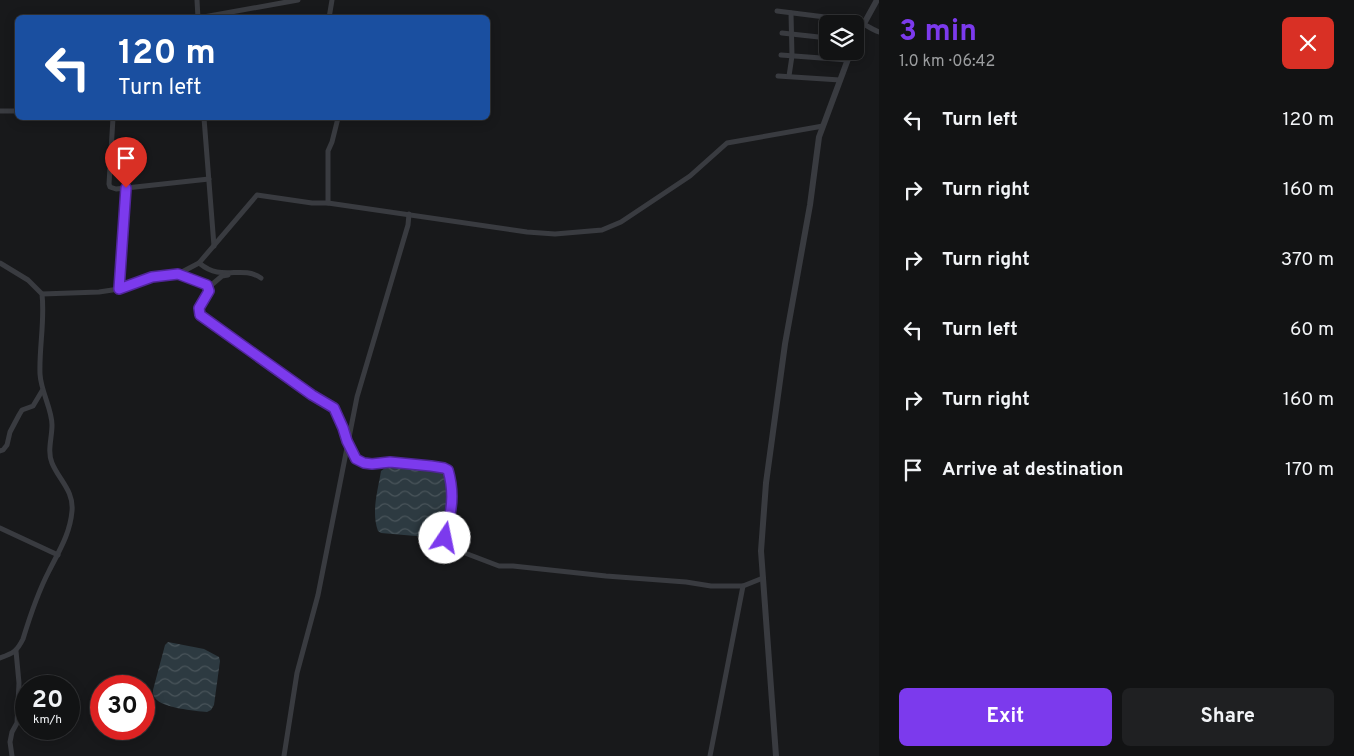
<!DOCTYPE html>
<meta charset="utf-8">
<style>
:root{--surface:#121314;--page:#1f2022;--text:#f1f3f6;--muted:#9c9ea0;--line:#313234;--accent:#7c3aed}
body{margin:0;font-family:Overpass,sans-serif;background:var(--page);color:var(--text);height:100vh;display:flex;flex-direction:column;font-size:19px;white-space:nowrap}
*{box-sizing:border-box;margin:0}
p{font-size:16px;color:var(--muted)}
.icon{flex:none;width:28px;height:28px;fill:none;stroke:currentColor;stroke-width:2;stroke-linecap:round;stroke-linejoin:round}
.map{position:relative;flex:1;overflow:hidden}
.sheet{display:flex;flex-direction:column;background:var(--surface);width:475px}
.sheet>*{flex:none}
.top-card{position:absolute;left:15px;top:15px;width:475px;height:105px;border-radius:8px;box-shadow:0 2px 12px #0003,0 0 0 1px var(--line);background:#1a4fa0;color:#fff;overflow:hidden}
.controls{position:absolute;left:819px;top:15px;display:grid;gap:10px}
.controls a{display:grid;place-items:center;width:45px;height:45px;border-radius:8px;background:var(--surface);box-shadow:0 2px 12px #0003,0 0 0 1px var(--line);font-size:25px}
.speed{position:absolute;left:15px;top:675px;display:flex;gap:10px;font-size:25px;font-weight:700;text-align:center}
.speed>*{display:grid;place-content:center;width:65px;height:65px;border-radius:50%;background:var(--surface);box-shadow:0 2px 12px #0003,0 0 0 1px var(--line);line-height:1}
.speed small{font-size:12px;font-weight:400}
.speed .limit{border:8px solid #d22;background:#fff;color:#111}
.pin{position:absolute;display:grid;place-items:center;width:42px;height:42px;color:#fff;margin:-51px -21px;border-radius:50% 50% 50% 0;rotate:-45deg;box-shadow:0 0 5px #0007}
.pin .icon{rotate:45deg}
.me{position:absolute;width:55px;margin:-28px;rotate:11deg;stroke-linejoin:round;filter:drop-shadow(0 0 4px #0008)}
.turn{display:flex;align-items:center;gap:18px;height:105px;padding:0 20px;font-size:22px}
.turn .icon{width:65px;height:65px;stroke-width:2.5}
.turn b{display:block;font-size:35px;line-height:42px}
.round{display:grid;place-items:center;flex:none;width:52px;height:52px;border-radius:8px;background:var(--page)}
.summary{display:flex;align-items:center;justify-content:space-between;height:85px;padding:0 20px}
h1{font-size:30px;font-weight:700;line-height:38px;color:var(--accent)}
.primary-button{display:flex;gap:10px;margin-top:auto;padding:10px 20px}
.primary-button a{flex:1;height:58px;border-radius:8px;background:var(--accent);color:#fff;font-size:20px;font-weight:700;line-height:58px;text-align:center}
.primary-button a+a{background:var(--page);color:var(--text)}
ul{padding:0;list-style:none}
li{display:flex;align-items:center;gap:15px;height:70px;padding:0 20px}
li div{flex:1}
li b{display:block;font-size:19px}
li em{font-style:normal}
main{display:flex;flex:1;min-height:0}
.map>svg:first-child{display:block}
.water{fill:url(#water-waves)}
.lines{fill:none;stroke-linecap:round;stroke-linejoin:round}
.minor{stroke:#393b40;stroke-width:5}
.tertiary{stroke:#393b40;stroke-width:6}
.route-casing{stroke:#51269a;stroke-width:12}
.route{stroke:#7c3aed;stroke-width:9}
</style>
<main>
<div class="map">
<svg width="879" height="756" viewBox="0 0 879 756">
<defs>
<pattern id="water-waves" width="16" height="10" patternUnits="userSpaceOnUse" patternTransform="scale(1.25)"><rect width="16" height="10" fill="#2d3a41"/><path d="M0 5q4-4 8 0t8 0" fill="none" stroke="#49545a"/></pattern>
</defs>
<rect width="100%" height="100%" fill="#18191b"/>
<!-- water -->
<g class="water">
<path d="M391,466l42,3c5,1 11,2 14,6 6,10 -2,50 -9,58 -3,3 -7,3 -11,4l-46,-4 -3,-2c-7,-19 0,-41 3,-60l4,-3z"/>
<path d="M168,642l36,7 15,8 1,4 -6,44 -3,5 -4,2c-12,-1 -45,-4 -52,-14 -2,-3 -2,-4 -2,-8l12,-45z"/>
</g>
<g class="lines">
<!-- minor -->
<g class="minor">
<path d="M197,0l1,18"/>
<path d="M777,11l80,10c8,3 14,8 22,11"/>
<path d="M198,18l100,-18"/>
<path d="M329,18l3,-18"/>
<path d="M782,33l46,5"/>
<path d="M781,55l67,5"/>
<path d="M778,76l62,4"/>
<path d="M789,76l3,-20 -1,-43"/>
<path d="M0,111h18"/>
<path d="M113,118l-4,66 1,3 6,2 10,-1"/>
<path d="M204,118l10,128"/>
<path d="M328,203v-52l4,-9 6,-24"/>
<path d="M0,263l28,17 14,14c3,27 -3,53 -2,80 1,18 12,35 12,51 0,13 -5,26 0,38 7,17 22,28 20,48 -2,23 -13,40 -23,60 -11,21 -19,45 -26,68 -6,12 -9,14 -23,19"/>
<path d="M199,263c5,4 12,8 18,9 16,3 29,-4 44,6"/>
<path d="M178,274l29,11 2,6 -10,17 1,7 112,80 22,13 9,20 4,13 9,18 8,4 8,1 18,-2 41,4 17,4c7,22 1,43 -3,65l6,11 6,4 42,16h14l93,10 80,6 25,4h32l20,-8"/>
<path d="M209,287l13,-11 6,-1"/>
<path d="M119,289l7,-101 83,-9"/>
<path d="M42,294l57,-2 20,-3 33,-12 26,-3 21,-11 58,-68 55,8h16l199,29 28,2 47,-4 19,-8 69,-46 37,-33 96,-17"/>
<path d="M0,451l3,-1 4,-5 3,-13 9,-17 3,-5 11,-4 9,-15"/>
<path d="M0,528l58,27"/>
<path d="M12,756l-2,-14 2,-10 5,-9 2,-40 -3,-32"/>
<path d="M284,756l13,-83 21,-78 39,-198 51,-172 1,-11"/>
<path d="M710,756l33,-170"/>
</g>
<!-- tertiary -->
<g class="tertiary">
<path d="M855,40l22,-40"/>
<path d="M776,756l-15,-205 5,-68 19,-139 25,-139 9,-68 32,-86"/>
</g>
</g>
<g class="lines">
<defs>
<path id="route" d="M126,188l-7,101 33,-12 26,-3 29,11 2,6 -10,17 1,7 112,80 22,13 9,20 4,13 9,18 8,4 8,1 18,-2 41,4 13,2 4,2c4,14 5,30 2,44 -2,8 -5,16 -5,24"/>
</defs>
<!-- route casing -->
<use href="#route" class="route-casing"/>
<!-- route -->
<use href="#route" class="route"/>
</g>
</svg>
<div class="controls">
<a><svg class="icon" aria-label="layers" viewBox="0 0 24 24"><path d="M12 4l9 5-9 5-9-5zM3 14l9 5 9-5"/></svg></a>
</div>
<div class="speed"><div>20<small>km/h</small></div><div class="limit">30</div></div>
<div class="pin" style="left:126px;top:188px;background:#d93025"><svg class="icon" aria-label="arrive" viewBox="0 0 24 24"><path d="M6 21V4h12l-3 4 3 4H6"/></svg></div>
<svg class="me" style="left:445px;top:538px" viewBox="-20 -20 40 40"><circle r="19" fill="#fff"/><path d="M0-13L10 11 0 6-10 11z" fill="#7c3aed"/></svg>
<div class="top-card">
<div class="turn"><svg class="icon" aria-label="left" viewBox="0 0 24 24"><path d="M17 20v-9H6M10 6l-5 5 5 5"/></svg><div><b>120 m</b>Turn left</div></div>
</div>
</div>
<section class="sheet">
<div class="summary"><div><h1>3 min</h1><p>1.0 km · 06:42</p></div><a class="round" style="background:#d93025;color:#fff"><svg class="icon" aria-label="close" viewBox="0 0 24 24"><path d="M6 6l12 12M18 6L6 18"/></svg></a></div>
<ul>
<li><svg class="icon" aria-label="left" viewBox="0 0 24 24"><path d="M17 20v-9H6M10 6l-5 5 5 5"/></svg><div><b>Turn left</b></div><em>120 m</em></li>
<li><svg class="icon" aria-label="right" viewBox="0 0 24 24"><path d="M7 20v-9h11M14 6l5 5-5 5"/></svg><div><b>Turn right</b></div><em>160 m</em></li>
<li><svg class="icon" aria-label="right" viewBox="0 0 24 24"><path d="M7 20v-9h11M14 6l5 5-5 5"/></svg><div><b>Turn right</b></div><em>370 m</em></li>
<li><svg class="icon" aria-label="left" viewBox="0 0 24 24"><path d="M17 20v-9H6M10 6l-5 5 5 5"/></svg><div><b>Turn left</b></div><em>60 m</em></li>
<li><svg class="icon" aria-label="right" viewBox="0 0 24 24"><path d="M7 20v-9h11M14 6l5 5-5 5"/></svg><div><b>Turn right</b></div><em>160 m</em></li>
<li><svg class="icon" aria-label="arrive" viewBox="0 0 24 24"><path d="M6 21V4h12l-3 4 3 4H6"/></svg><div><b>Arrive at destination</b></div><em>170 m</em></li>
</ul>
<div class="primary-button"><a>Exit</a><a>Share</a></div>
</section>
</main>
